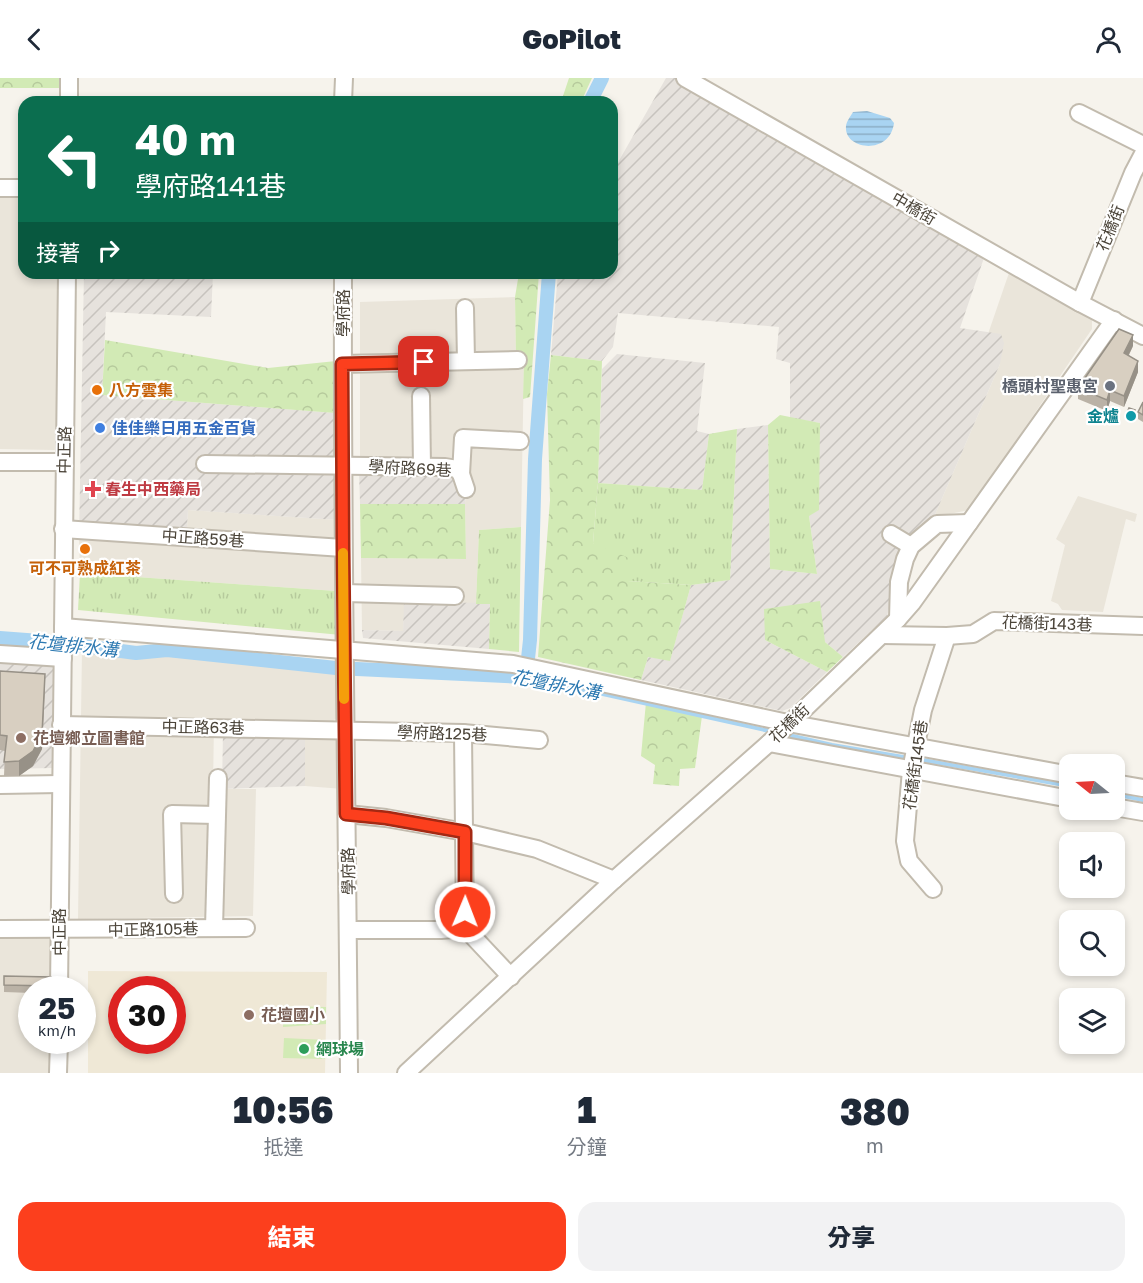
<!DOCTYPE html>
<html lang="zh-TW">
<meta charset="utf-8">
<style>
:root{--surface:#fff;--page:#f2f2f3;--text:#1f2937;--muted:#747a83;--accent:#fc3f1d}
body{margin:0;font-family:"Golos Text","Noto Sans TC",sans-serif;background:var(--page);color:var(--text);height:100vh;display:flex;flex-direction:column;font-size:22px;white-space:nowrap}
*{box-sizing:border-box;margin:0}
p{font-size:20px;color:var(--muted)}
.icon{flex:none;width:33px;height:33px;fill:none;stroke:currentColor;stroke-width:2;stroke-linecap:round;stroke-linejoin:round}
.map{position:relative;height:995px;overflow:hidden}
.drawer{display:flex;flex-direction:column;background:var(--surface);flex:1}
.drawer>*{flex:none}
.banner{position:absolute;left:18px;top:18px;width:600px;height:183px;border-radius:18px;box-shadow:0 3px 9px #0003;background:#0b6e4f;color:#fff;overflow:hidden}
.needle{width:39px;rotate:288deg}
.controls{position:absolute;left:1059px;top:676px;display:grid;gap:12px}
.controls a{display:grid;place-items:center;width:66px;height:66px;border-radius:12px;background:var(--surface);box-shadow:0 3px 9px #0003;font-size:30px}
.speed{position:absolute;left:18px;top:898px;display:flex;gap:12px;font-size:30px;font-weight:700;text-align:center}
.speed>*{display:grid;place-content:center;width:78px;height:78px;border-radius:50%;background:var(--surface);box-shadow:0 3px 9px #0003;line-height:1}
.speed small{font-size:15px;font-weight:400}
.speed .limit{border:9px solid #d22;background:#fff;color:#111}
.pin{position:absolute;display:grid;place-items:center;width:51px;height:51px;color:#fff;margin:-26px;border-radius:12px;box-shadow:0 3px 9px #0006}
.me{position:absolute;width:66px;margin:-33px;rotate:1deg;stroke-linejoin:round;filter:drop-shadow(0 0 4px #0008)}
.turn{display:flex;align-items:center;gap:21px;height:126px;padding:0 18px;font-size:27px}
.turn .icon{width:78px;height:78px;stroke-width:2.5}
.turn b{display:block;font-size:42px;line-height:51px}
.then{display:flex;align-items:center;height:57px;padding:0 18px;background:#0003;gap:12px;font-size:22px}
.eta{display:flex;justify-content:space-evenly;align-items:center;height:102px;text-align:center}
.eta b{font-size:36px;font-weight:800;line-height:42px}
.action{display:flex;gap:12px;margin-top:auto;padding:12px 18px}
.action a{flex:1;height:69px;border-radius:18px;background:var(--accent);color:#fff;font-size:24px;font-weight:800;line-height:69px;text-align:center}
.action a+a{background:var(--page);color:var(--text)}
header{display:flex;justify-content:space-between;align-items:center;height:78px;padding:0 18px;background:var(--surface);font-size:27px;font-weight:800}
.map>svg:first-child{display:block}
.residential{fill:#eae5da}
.industrial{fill:url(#industrial-furrows)}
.education{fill:#efe8d6;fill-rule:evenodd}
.grass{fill:url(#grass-tufts)}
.forest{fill:url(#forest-crowns)}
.pitch{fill:#d2eab5}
.water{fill:url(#water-rules)}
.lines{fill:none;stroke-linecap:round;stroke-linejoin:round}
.stream{stroke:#a9d4f2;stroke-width:4}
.canal{stroke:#a9d4f2;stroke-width:14}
.minor-casing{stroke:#c2bbae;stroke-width:20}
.minor{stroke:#fff;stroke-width:16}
.wall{fill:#bab2a6}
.shaded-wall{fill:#979187}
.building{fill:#d8cfc1;stroke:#979187;stroke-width:1.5}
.route-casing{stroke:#a42913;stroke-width:15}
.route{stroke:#fc3f1d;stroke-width:10}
.slow{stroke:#f59e0b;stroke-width:10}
.worship-dot{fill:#6b7280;stroke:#fff;stroke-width:2}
.food-dot{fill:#e8710a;stroke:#fff;stroke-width:2}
.culture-dot{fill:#0f9aa8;stroke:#fff;stroke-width:2}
.shop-dot{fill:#3f7fe0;stroke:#fff;stroke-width:2}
.health-dot{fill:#e0444e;stroke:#fff;stroke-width:2}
.education-dot{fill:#8d6e63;stroke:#fff;stroke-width:2}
.leisure-dot{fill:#2e9e5b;stroke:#fff;stroke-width:2}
.labels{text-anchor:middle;stroke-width:4.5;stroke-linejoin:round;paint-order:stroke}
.street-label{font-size:16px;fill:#4b4439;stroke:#fff}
.worship-label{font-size:16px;font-weight:bold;fill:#5b616d;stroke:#fff;text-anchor:end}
.food-label{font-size:16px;font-weight:bold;fill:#c56008;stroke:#fff;text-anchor:start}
.culture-label{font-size:16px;font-weight:bold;fill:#0d838f;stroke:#fff;text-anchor:end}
.shop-label{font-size:16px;font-weight:bold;fill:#366cbe;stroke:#fff;text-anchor:start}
.health-label{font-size:16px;font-weight:bold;fill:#be3a42;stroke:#fff;text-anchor:start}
.education-label{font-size:16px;font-weight:bold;fill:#785e54;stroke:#fff;text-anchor:start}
.leisure-label{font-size:16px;font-weight:bold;fill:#27864d;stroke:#fff;text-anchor:start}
.water-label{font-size:18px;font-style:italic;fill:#2e7ab2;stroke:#fff}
</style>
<header><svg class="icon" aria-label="back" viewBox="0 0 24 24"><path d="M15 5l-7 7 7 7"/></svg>GoPilot<svg class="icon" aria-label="person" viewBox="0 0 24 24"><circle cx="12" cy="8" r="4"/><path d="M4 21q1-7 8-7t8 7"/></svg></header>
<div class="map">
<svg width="1143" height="995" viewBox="0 0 1143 995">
<defs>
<pattern id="industrial-furrows" width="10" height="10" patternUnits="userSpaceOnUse" patternTransform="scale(1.5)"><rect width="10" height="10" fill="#e6e2dd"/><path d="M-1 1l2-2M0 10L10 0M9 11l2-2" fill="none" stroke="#c7c3be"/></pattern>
<pattern id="grass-tufts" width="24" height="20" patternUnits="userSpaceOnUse" patternTransform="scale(1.5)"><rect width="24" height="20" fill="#d2eab5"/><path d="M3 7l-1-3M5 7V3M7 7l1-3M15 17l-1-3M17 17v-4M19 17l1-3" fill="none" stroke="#b6ca9c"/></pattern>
<pattern id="forest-crowns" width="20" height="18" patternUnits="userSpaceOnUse" patternTransform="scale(1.5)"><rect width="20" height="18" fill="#d2eab5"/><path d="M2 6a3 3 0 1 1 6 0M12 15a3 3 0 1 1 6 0" fill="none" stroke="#b6ca9c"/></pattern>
<pattern id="water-rules" width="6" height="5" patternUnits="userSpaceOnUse" patternTransform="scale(1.5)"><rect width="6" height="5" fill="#a9d4f2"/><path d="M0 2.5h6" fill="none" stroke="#8caec5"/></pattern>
</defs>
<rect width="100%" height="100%" fill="#f6f3ec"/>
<!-- residential -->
<g class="residential">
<path d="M0,114l24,1v80h34l1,175 -5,2 -54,-1z"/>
<path d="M1011,189l81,50v12l-123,181 -35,7 66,-153 -12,-30z"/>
<path d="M515,219l1,63 8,1 -3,166 -42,3 -3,74 -71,-2 -2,29 -41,-1 -1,-72 105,1 -1,-55 3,-44 -108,-4v-154z"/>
<path d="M1078,418l59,18 -2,8 -9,-3 -23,93 -41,-2 -4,-6 -7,-3 14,-56 -9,-6z"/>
<path d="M188,432l150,10 -2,71 -256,-18 -1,-36 107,7z"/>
<path d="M82,572l260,19 1,43 -10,9h-119l-1,68h43l-3,127 -175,3z"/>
<path d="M305,654l32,1 6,56 -38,-3z"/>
<path d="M0,853h48l5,8v51h-21v51h20v32h-52z"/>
</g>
<!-- industrial -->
<g class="industrial">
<path d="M666,0h10l310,174 -26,76 41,6 3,9 -4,21 -66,153 -29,29 -18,70 -44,41 -18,-15 -60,-2 62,32 -37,36 -8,3 -141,-31 7,-23 22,3 21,-75 39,-5 7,-151 31,-4 2,144 47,5 -8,-58 11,-93 -30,-5v-55l-14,-4 3,-32 -161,-14 -5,34 -11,14 -51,-6 7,-82h54v-100z"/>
<path d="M84,195h129l-2,44 -105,-5 -4,83 233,18 3,107 -150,-10 -2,34 -107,-7z"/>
<path d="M617,276l88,9 -8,68 12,3 -7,56 -104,-7 4,-114z"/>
<path d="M359,393l108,1 -2,32h-105z"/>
<path d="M404,524l86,1 -1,46 -126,-11 -1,-8 41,1z"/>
<path d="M0,581l55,4 -2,105 -53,1z"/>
<path d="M223,654h82v54l-83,3z"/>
</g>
<!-- education -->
<path class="education" d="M88,893l239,1 -2,101h-237zM122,912h50v51h-50z"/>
<!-- grass -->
<g class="grass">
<path d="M780,337l40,8 -1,87 -10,6 8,58 -47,-5 -2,-144z"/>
<path d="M737,351l-7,151 -39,5 -63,-4 -35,-38 5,-60 104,7 7,-56z"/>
<path d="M521,449l-2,125 -30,-3 1,-45h-14l3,-74z"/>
<path d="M80,495l256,18 5,44 -263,-25z"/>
</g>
<!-- forest -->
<g class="forest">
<path d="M0,0h61l-1,10h-60z"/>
<path d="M569,0h23l-11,24h-20z"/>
<path d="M519,195h20l-9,124 -7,2 1,-38 -8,-1 -1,-63z"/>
<path d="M105,262l163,28 68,-7 -1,52 -233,-18z"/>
<path d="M551,277l51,6 -4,122 -5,60 36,15 -1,23 63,4 -21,76 -22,-4 -7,23 -103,-23 12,-157 -3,-106z"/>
<path d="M360,426h105l1,55 -105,-1z"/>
<path d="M820,523l5,41 18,15 -16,15 -62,-32 -1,-31z"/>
<path d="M646,624l56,14 -7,52 -15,1 -1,17 -26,-2 2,-19 -14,-9z"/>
</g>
<!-- pitch -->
<g class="pitch">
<path d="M284,928l42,1v17l-43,3z"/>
<path d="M284,960l42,2 -1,19 -42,-1z"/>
</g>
<!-- water -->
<path class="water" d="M867,33l23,7 4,5c-4,32 -47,27 -48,6 -1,-6 4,-12 7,-17z"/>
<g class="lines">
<!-- stream -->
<g class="stream">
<path d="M526,599l248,55"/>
<path d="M784,656l48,11 77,13"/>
<path d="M917,681l153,27"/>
<path d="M1114,716l29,6"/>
</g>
<!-- canal -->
<g class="canal">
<path d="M590,24l12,-24"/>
<path d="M0,560l53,4 83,11 31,-3 169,18 190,9 4,-37 5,-181 14,-186"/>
</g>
<defs>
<g id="minor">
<path d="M685,0l395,225 63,33"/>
<path d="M69,24v-24"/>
<path d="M343,24l1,-24"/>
<path d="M1079,35l64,32"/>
<path d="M0,110h24"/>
<path d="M343,195c-1,267 4,533 6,800"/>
<path d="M1080,225l53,-130 10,-19"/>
<path d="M465,230l1,53"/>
<path d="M343,286l175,-4"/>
<path d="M421,318l1,71"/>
<path d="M0,384h64"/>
<path d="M205,386l240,3 12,2 4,5 5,15"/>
<path d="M461,396l2,-36 57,3"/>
<path d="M63,451l280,19"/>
<path d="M891,456l20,12"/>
<path d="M345,515l110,3"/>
<path d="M898,541l1,-37 6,-23 6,-13 26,-22 32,-1"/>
<path d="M63,549l450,37 275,59 282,52"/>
<path d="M882,557l65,1 26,-2 21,-13 149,5"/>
<path d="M0,576l63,4"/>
<path d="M61,647l402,8 76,7"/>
<path d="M463,655l2,195"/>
<path d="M769,665l301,56"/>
<path d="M1114,705l29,5"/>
<path d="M0,707l60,-1"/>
<path d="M1114,729l29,5"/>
<path d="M347,736l39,4 79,14 72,17 77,31"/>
<path d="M933,811l-24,-28 -4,-20 6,-71 12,-60 24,-74"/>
<path d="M174,816l-2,-80 44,1"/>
<path d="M214,850l4,-150"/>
<path d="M465,850l46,49"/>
<path d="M0,851l246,-1"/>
<path d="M348,852h93l24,-2"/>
<path d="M59,912l8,-717"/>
<path d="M58,995l1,-32"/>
<path d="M406,995l208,-193 155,-137 129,-124 14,-16 202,-283"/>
</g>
</defs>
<!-- minor casing -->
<use href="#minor" class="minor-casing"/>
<!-- minor -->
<use href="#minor" class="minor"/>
</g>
<!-- wall -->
<g class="wall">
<path d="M1133,268l-4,9 9,17 -14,35 -14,-6 -3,10 -29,-12v-11z"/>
<path d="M1143,324v20l-5,-3v-7z"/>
<path d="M1127,335l8,1 -3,6 -5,-3z"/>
<path d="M0,593l45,18 -3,60 -9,17 -14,10h-15l1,-25 -5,-1z"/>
<path d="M4,898l47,1v13h-19v3l-28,-1z"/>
</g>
<!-- shaded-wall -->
<g class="shaded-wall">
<path d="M1133,257v11l-9,18v-11z"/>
<path d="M1138,283v11l-14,35v-11z"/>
<path d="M1110,312v11l-3,10v-11z"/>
<path d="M45,596l-3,75 -9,17 -14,10v-15z"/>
</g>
<!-- building -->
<g class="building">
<path d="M1119,251l14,6 -9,18 14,8 -14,35 -14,-6 -3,10 -29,-12z"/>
<path d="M1143,324v13l-5,-3z"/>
<path d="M1129,330l6,2 -3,6 -5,-3z"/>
<path d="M0,593l45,3 -3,60 -9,17 -14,10 -15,1 3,-26 -7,-1z"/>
<path d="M4,898l47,1v9l-47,-1z"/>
<path d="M35,911h16l-16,1z"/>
</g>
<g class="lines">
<defs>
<path id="route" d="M424,284l-82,2 1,184 3,266 40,4 79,14v80"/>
</defs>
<!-- route casing -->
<use href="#route" class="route-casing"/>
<!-- route -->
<use href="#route" class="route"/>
<!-- slow -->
<path class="slow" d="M343,475l1,146"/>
</g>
<!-- markers -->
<circle class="worship-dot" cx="1110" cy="308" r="6"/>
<g class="food-dot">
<circle cx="97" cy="312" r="6"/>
<circle cx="85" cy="471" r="6"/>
</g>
<circle class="culture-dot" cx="1131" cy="338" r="6"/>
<circle class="shop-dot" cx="100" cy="350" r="6"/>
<path class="health-dot" d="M90 402h6v6h6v6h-6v6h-6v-6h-6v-6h6z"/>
<g class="education-dot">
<circle cx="21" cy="660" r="6"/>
<circle cx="249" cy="937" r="6"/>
</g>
<circle class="leisure-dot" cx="304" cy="971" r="6"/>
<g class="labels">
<!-- street labels -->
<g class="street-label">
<text transform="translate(914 130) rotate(30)" y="6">中橋街</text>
<text transform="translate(1110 150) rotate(-68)" y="6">花橋街</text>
<text transform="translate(343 235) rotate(-90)" y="6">學府路</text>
<text transform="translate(64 372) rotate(-89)" y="6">中正路</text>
<text transform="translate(410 390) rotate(3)" y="6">學府路69巷</text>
<text transform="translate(203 460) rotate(4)" y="6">中正路59巷</text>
<text transform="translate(1047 545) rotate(2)" y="6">花橋街143巷</text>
<text transform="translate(789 645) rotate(-44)" y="6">花橋街</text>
<text transform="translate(203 649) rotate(1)" y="6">中正路63巷</text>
<text transform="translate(442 655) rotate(2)" y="6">學府路125巷</text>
<text transform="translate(915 687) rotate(-82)" y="6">花橋街145巷</text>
<text transform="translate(348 793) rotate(-91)" y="6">學府路</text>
<text transform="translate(153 851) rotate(-1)" y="6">中正路105巷</text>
<text transform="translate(59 854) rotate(-90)" y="6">中正路</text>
</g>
<!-- worship labels -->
<g class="worship-label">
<text x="1098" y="314">橋頭村聖惠宮</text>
</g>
<!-- food labels -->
<g class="food-label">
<text x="109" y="318">八方雲集</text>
<text x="85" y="496" text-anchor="middle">可不可熟成紅茶</text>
</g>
<!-- culture labels -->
<g class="culture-label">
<text x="1119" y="344">金爐</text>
</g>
<!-- shop labels -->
<g class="shop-label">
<text x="112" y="356">佳佳樂日用五金百貨</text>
</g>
<!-- health labels -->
<g class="health-label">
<text x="105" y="417">春生中西藥局</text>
</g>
<!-- education labels -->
<g class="education-label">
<text x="33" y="666">花壇鄉立圖書館</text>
<text x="261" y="943">花壇國小</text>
</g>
<!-- leisure labels -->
<g class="leisure-label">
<text x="316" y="977">網球場</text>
</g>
<!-- water labels -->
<g class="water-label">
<text transform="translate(73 568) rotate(6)" y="6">花壇排水溝</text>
<text transform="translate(556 607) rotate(11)" y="6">花壇排水溝</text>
</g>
</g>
</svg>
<div class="controls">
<a><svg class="needle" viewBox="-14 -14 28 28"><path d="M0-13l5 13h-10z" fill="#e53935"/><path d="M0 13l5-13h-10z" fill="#747a83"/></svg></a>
<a><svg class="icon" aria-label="sound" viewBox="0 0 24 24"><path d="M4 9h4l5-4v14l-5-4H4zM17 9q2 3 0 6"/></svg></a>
<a><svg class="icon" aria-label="search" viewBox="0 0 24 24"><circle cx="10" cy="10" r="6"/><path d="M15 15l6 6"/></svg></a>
<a><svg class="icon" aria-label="layers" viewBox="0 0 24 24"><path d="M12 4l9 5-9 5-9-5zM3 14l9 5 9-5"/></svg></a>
</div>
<div class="speed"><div>25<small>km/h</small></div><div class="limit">30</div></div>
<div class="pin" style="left:424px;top:284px;background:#d93025"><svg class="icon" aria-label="arrive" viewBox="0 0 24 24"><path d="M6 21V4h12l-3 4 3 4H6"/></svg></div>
<svg class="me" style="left:465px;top:834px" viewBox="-20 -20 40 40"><circle r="17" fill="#fc3f1d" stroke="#fff" stroke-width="3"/><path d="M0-11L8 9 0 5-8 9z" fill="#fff"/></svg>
<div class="banner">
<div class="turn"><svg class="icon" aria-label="left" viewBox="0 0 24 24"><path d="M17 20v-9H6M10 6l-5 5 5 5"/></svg><div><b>40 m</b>學府路141巷</div></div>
<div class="then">接著<svg class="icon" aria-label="right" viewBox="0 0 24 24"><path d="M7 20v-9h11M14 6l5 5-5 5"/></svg></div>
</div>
</div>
<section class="drawer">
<div class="eta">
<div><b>10:56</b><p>抵達</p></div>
<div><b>1</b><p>分鐘</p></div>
<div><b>380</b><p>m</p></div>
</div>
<div class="action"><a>結束</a><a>分享</a></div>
</section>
